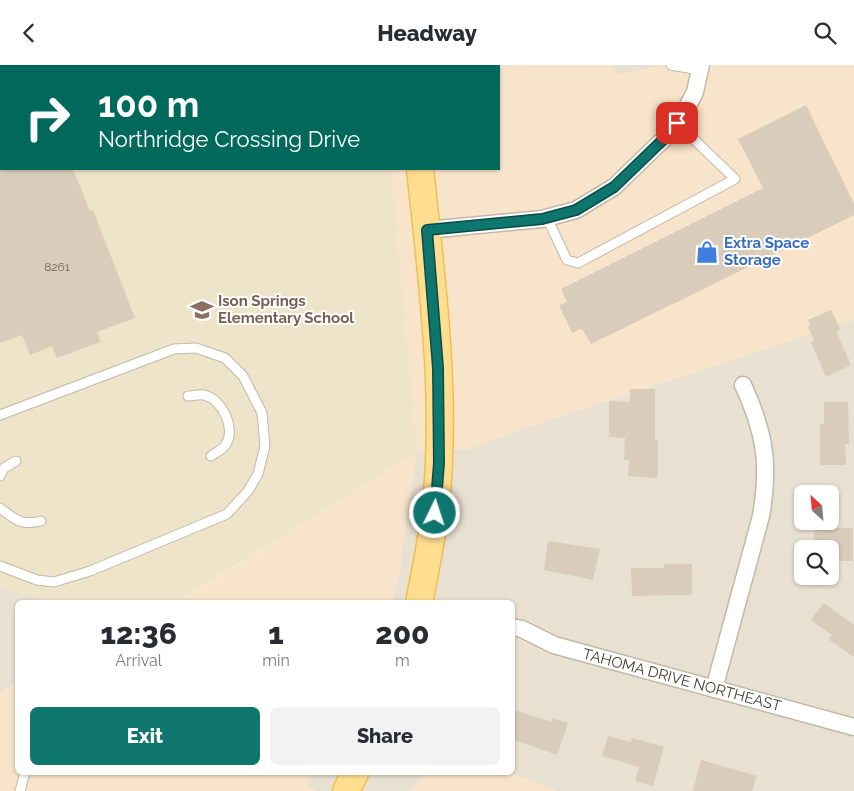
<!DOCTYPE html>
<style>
:root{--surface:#fff;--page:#f2f2f3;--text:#2b2b33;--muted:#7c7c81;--accent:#0f766e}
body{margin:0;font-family:Raleway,sans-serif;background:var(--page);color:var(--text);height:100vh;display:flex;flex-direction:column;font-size:19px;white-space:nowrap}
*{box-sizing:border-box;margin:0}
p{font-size:16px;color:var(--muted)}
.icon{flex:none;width:28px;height:28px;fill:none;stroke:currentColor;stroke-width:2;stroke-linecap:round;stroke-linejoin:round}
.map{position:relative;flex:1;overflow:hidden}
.panel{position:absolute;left:15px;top:535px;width:500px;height:175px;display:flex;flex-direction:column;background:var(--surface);border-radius:8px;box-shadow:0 1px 4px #0004}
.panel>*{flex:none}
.hud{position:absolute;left:0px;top:0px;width:500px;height:105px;box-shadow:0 1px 4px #0004;background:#00695c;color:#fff;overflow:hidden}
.needle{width:32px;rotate:334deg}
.controls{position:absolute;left:794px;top:420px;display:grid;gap:10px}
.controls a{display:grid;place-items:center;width:45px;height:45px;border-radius:8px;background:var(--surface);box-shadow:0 1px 4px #0004;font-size:25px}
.pin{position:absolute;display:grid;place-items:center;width:42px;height:42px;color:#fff;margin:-21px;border-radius:10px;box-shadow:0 2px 8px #0006}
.me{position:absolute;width:55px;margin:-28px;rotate:4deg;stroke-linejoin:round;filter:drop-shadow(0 0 4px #0008)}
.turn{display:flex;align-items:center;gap:18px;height:105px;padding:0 15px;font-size:22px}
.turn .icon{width:65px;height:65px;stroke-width:2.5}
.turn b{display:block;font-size:35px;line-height:42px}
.eta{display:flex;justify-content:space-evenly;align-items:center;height:85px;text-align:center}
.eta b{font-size:30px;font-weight:800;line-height:35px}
.action{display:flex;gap:10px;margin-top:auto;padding:10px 15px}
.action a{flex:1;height:58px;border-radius:8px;background:var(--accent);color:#fff;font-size:20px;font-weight:800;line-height:58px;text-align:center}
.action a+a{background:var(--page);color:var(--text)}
header{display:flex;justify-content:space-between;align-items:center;height:65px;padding:0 15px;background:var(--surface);font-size:22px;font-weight:800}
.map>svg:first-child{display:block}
.residential{fill:#e8e0d0;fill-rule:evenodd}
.commercial{fill:#f8e4ca}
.education{fill:#eee4ca}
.building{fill:#d9ccba}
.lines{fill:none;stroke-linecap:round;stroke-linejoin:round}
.service-casing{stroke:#c2b9a7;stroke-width:11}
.minor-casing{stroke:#c2b9a7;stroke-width:19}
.primary-casing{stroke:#f0bf53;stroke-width:29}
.service{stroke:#fff;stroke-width:9}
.minor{stroke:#fff;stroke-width:16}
.primary{stroke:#ffde90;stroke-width:26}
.route-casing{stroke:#0a4d48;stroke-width:12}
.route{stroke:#0f766e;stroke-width:9}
.labels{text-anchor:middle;stroke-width:4;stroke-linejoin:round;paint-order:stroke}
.number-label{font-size:12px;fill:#6a6254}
.shop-label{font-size:15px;font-weight:bold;fill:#366cbe;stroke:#fff;text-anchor:start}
.education-label{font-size:15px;font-weight:bold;fill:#785e54;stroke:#fff;text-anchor:start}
.street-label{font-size:15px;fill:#453e32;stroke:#fff}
</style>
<header><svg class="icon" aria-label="back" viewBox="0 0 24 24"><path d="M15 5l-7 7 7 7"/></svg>Headway<svg class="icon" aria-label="search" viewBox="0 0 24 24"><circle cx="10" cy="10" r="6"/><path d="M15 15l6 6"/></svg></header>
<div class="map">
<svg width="854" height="726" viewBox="0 0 854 726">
<rect width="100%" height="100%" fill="#f3eee2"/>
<!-- residential -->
<g class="residential">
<path d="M614,0h51l-49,11z"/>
<path d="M854,255v471h-298l-44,-18v-170h-121l8,-24 7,-61 11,-66 53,-3 52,-20zM802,429h28v27h-28zM802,484h28v27h-28z"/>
<path d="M0,522l47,15 -29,1 -1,80 -17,9z"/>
<path d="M314,708h110l-13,18h-94l-11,-7z"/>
</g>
<!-- commercial -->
<g class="commercial">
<path d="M381,0h233l2,10 49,-10h189v255l-332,109 -52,20 -53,3 -11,66 -7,61 -8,23 -214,1 240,-151 -26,-283h108v-103z"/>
<path d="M17,618l1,90h296l-7,11 10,7h-317v-99z"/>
<path d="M424,708h88l44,18h-145z"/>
</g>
<!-- education -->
<path class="education" d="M0,0h381v1h-380v103h390l26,283 -240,150h-130l-47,-15z"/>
<!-- building -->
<g class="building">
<path d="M806,40l48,99v11l-263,129 -9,-15 -10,4 -13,-28 8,-3 -6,-13 202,-101 -25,-49z"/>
<path d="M0,104h73l17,42 3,-1 42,108 -38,14 4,10 -44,16 -5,-12 -22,9 -8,-20 -22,8z"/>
<path d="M831,245l9,19 -4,2 15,34 -25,12 -15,-35 3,-2 -6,-13 2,-1 -2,-6z"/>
<path d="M630,324h25v51l3,1v19l-1,18 -29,-2 1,-16h-5l1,-22 -16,-1v-36l21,1z"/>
<path d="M824,337h24l1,42h-4l1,21h-26v-41h4z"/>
<path d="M818,456h20v7h15v33h-23v-12h-16v-20h4z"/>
<path d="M548,476l52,8 -7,31 -49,-10z"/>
<path d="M664,499h28v31l-60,1 -1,-28h33z"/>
<path d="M824,538l30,22v32l-26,-18 4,-4 -21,-15z"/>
<path d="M512,644l39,13 1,-4 16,5 -11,32 -45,-16z"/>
<path d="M608,671l23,6 1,-4 32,9 -11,39 -18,-5 4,-14 -37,-11z"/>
<path d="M701,695l56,16 -5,15h-59z"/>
</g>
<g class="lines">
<defs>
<g id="service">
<path d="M671,0l29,5"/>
<path d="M547,153l20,42 11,3 157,-84 -58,-56"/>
<path d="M188,331c5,0 11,-2 16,-1 18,4 32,33 22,49 -2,5 -11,9 -15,12"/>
<path d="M0,350l174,-66 22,-1 29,10 18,18 19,37 3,33 -7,28 -10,17 -21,23 -137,57 -36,11 -17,-2 -37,-14"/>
<path d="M0,411l4,-8 12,-7"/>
<path d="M0,443c16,12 21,18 41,13"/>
<path d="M20,726l5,-18"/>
</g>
<g id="minor">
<path d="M427,165l115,-11 34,-9 38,-23 55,-53 16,-23 10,-19 6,-27"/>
<path d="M512,562l10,2 32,16 300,82"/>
<path d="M714,624l47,-173c9,-52 4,-83 -18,-131"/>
</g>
<g id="primary">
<path d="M409,0l1,1"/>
<path d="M419,538c6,-30 12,-60 16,-90 13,-111 -3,-233 -15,-344"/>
<path d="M346,726l9,-18"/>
</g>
</defs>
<!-- service casing -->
<use href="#service" class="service-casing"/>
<!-- minor casing -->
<use href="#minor" class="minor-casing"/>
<!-- primary casing -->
<use href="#primary" class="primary-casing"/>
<!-- service -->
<use href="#service" class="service"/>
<!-- minor -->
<use href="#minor" class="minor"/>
<!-- primary -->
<use href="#primary" class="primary"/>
</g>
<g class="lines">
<defs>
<path id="route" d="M435,448l4,-50 -1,-95 -11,-138 115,-11 34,-9 38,-23 55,-53 8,-11"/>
</defs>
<!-- route casing -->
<use href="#route" class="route-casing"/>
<!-- route -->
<use href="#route" class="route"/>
</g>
<!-- icons -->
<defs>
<symbol id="shop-bare" viewBox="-9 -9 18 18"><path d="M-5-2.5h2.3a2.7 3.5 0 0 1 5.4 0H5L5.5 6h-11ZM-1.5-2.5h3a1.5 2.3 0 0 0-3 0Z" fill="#3f7fe0" stroke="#fff" stroke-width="2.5" paint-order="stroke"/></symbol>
<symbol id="school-bare" viewBox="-9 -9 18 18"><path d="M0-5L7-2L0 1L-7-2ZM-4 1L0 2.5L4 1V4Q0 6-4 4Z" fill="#8d6e63" stroke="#fff" stroke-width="2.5" paint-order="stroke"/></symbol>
</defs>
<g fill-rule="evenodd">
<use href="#shop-bare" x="691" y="171" width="32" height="32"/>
<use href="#school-bare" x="186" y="229" width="32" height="32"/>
</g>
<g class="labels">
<!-- number labels -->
<g class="number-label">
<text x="57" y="206">8261</text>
</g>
<!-- shop labels -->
<g class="shop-label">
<text x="724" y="183">Extra Space<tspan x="724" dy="17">Storage</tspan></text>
</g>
<!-- education labels -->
<g class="education-label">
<text x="218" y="241">Ison Springs<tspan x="218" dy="17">Elementary School</tspan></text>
</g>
<!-- street labels -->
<g class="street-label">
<text transform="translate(682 615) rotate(15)" y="5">TAHOMA DRIVE NORTHEAST</text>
</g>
</g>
</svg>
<div class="controls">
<a><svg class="needle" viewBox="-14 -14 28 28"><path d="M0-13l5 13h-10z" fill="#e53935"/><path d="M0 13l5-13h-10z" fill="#7c7c81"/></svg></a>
<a><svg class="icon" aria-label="search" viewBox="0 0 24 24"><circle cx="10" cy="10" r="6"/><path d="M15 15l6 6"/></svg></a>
</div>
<div class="pin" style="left:677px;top:58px;background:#d93025"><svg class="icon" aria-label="arrive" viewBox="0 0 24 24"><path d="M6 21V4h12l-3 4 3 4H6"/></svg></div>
<svg class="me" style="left:435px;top:448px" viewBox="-20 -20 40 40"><circle r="17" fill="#0f766e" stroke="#fff" stroke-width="3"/><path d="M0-11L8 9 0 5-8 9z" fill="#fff"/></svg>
<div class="hud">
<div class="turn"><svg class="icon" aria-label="right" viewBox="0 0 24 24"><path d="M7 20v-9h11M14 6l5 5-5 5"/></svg><div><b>100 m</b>Northridge Crossing Drive</div></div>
</div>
<section class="panel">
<div class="eta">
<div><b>12:36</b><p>Arrival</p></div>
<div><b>1</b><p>min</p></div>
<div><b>200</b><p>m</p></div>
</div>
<div class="action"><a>Exit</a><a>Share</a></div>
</section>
</div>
